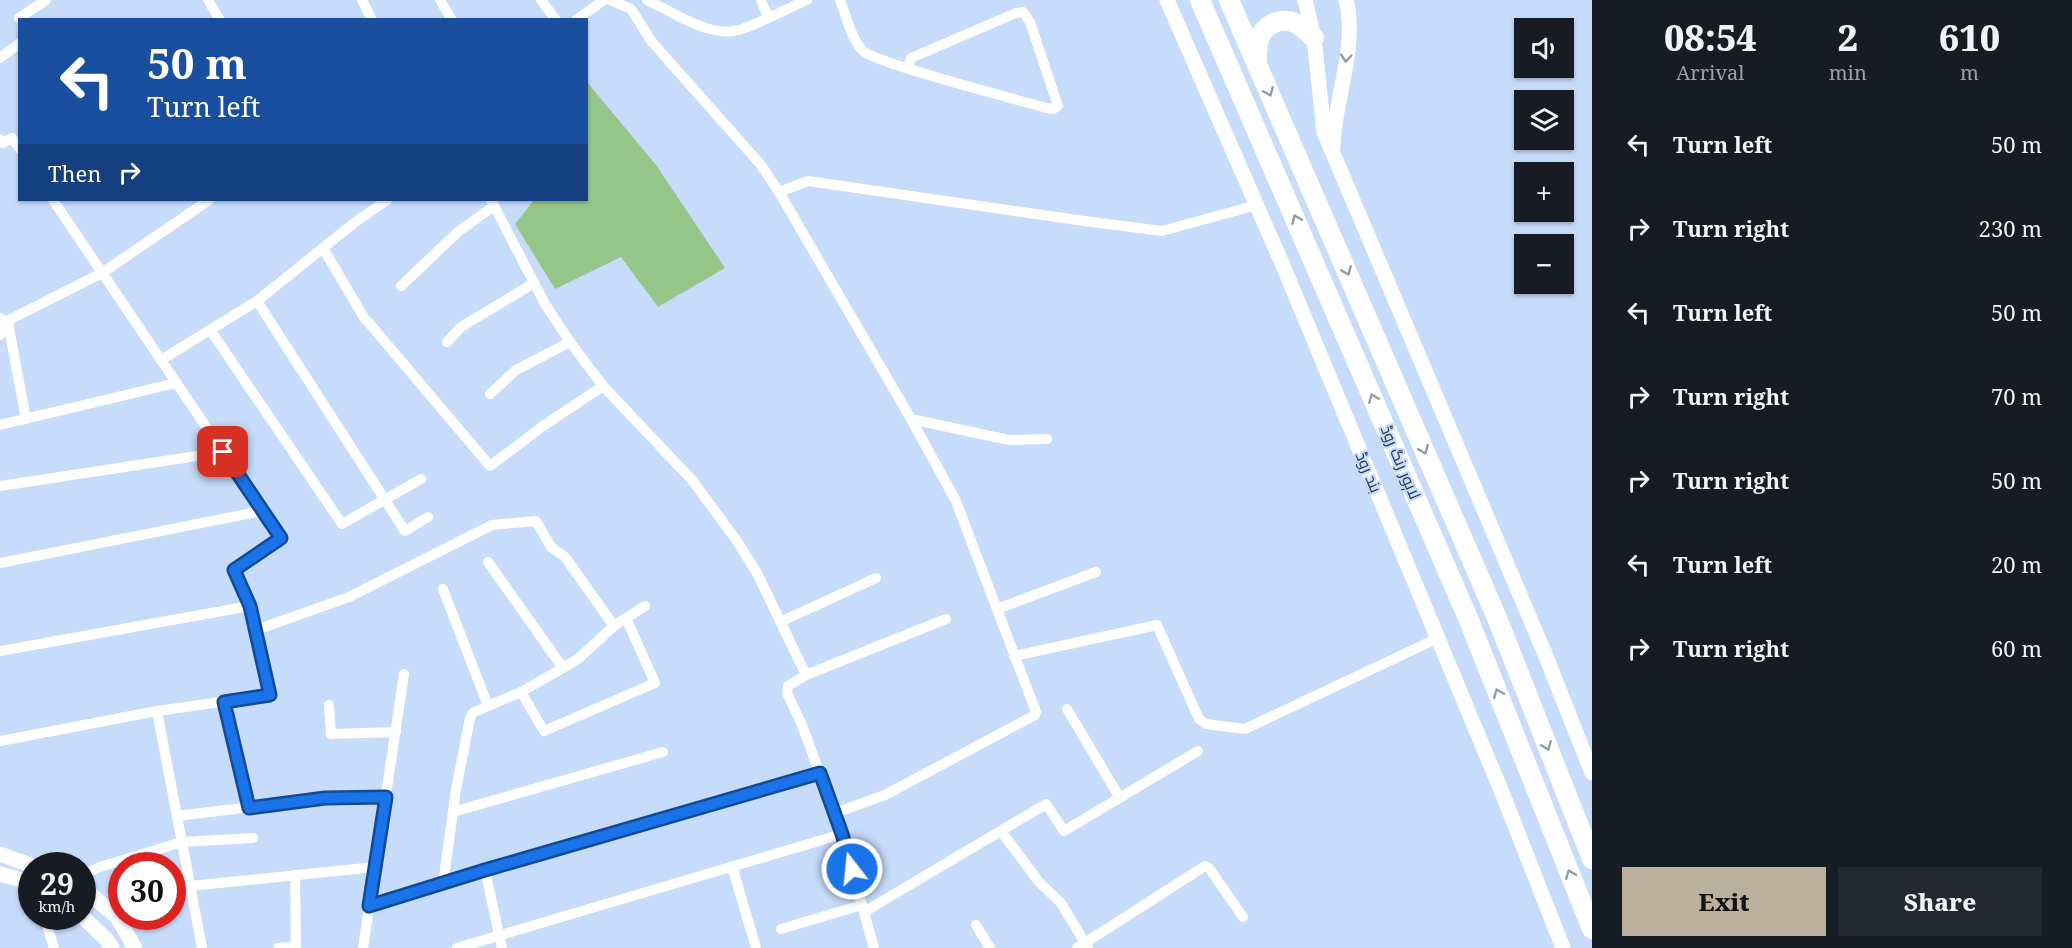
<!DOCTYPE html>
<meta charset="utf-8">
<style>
:root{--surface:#171b24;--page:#242831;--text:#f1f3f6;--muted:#9ea1a6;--accent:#bbb09d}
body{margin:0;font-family:"Noto Serif",Cairo,serif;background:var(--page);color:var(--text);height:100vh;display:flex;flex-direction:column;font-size:22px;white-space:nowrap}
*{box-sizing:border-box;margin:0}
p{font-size:20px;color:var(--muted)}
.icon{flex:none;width:33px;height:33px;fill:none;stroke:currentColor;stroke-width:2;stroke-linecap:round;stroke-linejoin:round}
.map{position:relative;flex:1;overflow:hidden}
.details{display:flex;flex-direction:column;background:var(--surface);width:480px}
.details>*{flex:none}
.hud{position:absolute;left:18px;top:18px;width:570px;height:183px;border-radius:0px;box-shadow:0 2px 4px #0004;background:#1a4fa0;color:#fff;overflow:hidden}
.fabs{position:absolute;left:1514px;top:18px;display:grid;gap:12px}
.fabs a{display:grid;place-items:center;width:60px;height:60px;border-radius:0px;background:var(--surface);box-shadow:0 2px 4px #0004;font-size:30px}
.speed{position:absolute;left:18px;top:852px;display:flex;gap:12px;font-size:30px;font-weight:700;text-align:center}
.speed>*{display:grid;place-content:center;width:78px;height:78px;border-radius:50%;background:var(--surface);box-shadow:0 2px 4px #0004;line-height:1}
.speed small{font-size:15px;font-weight:400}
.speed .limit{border:9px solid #d22;background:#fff;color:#111}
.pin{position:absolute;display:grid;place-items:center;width:51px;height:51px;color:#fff;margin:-26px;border-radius:12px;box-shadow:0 3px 9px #0006}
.me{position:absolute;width:66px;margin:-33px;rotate:344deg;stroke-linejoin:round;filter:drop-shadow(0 0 4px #0008)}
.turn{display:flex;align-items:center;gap:21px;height:126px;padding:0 30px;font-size:27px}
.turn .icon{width:78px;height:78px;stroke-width:2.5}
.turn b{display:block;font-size:42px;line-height:51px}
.then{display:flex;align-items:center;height:57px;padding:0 30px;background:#0003;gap:12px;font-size:22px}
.eta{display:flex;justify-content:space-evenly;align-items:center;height:102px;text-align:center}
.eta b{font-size:36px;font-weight:800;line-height:42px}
.button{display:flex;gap:12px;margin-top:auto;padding:12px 30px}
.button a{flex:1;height:69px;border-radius:0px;background:var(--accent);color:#111;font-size:24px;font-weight:800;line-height:69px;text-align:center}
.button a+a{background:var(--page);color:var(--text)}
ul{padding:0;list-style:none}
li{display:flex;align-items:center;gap:18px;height:84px;padding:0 30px}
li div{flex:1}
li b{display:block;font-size:22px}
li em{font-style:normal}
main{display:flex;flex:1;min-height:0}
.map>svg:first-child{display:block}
.green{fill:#96c589}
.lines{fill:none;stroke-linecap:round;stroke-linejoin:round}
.street{stroke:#fff;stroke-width:10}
.secondary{stroke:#fff;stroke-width:15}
.highway{stroke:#fff;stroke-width:20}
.oneway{stroke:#949aa4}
.route-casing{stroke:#114b97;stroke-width:15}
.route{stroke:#1a73e8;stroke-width:10}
.labels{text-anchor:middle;stroke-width:4.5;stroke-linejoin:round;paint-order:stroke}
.street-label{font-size:16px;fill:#283549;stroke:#c7dbfa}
</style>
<main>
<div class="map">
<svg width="1592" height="948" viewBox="0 0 1592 948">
<rect width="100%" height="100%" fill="#c7dbfa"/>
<!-- green -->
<path class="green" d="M587,82l69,83 69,103 -67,39 -37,-50 -66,32 -40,-65 19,-24h52z"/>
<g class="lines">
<!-- street -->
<g class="street">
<path d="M208,0l12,20"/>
<path d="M362,0l10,20"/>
<path d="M440,0l12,20"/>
<path d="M541,0l15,20"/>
<path d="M610,0l21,9 21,33 109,123 18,27 132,227 45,82 80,211 -1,3 -150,80 -50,18"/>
<path d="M647,0c26,12 57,35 87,31 16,-2 56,-24 73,-31"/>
<path d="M761,0l7,17"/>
<path d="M840,0c6,15 11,38 22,50 11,13 158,50 184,58l7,1 5,-3 -28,-84 -7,-10 -7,1 -105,45 -3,10"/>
<path d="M19,18l27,-18"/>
<path d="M576,20l28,-20"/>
<path d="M0,58l20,-15"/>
<path d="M0,139l3,4 9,-5 8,11"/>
<path d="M779,192l29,-11 276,40 78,10 95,-26"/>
<path d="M53,200l108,160 96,-59 97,-78 33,-23"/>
<path d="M491,200l54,104 25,38 33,44 89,94 45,61 20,32 49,102 -18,11 -1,7 15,32 40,109 32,114"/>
<path d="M323,248l40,68 127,150 53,-40 60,-40"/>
<path d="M401,286l58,-55 35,-25"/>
<path d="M257,301l148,230 23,-14"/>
<path d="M0,318l8,5 18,96"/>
<path d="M211,331l131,193 79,-45"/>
<path d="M0,335l9,-15 93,-47 107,-73"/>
<path d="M447,342l14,-15 73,-44"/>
<path d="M490,394l26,-24 54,-28"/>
<path d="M911,419l98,21 38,-1"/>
<path d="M0,425l176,-42"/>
<path d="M0,486l223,-34"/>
<path d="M488,562l75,106"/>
<path d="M0,563l262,-52"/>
<path d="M443,589l45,117"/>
<path d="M997,609l99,-37"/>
<path d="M780,622l96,-44"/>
<path d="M256,630l93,-33 143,-72 44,-4 15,26 14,10 49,69"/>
<path d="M0,651l250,-45 -16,-36 47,-32 -120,-178"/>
<path d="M1014,656l143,-31 42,94 7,5 39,5 193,-91"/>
<path d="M806,675l140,-56"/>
<path d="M521,692l23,39 111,-48 -29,-65"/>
<path d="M224,702l25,106"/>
<path d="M329,705l2,29 65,-2"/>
<path d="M1067,709l53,89"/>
<path d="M157,711l45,237"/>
<path d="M0,741l157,-30 113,-16 -20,-89"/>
<path d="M453,812l210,-60"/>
<path d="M177,816l148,-18 61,-1"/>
<path d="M1001,831l38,51 22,21 27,45"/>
<path d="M732,866l24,82"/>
<path d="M485,870l335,-97"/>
<path d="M82,875l18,-8 82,-25 71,-4"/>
<path d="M295,875l1,73"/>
<path d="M190,886l185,-19"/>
<path d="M369,906l74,-22"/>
<path d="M864,912l182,-108 18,27 134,-80"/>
<path d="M44,916l10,32"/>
<path d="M976,925l14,23"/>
<path d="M781,929l81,-24"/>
<path d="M278,948l18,-2"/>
<path d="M363,948l41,-274"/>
<path d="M457,948l385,-114"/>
<path d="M502,948l-17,-78 -42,14 13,-94 14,-72 4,-6 47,-20 42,-24 16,-10 35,-32 31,-20"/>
<path d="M1077,948l128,-82 4,2 34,49"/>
</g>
<!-- secondary -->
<g class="secondary">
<path d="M1167,0l117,268 219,527 60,153"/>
<path d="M1305,0l9,38 10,94 221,522 47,119"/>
<path d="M1333,147c1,-47 25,-100 13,-147"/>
<path d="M0,854l33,12"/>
<path d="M0,874l32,9"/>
<path d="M82,887l35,30 18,31"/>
<path d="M82,916l25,24 5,8"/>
</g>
<!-- highway -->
<g class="highway">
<path d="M1200,0l268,618 124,311"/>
<path d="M1229,0l268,618 95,241"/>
<path d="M1257,63c0,-8 0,-17 2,-24 5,-15 22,-22 36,-16 7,3 13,10 19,15"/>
</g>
</g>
<!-- one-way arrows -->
<defs><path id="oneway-chevron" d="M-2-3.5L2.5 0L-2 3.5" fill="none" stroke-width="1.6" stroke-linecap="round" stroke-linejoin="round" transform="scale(1.5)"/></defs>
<g class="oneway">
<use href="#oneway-chevron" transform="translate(1346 58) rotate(95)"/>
<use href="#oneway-chevron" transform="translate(1269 92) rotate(67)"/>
<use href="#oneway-chevron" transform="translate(1296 219) rotate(-113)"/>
<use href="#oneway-chevron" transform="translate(1347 271) rotate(67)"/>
<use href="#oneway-chevron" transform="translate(1373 398) rotate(-113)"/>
<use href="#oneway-chevron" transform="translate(1424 450) rotate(67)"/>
<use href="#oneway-chevron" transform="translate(1498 693) rotate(-112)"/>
<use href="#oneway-chevron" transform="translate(1547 746) rotate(68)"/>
<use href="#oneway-chevron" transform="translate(1570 874) rotate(-112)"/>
</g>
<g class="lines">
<defs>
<path id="route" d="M223,452l58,86 -47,32 16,36 20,89 -46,7 25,106 76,-10 61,-1 -17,109 116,-36 335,-97 22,61 10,35"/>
</defs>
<!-- route casing -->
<use href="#route" class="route-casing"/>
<!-- route -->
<use href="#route" class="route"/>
</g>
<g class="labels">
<!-- street labels -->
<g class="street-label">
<text transform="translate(1401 462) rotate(67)" y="6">لاہور رنگ روڈ</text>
<text transform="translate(1369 472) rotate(67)" y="6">بند روڈ</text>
</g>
</g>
</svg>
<div class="fabs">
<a><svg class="icon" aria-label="sound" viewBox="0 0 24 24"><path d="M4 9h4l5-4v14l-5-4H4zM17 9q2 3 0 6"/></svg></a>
<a><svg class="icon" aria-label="layers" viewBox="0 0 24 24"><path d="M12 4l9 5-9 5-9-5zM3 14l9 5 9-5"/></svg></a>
<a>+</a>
<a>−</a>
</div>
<div class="speed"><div>29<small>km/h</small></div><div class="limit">30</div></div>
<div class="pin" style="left:223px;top:452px;background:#d93025"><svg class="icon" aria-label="arrive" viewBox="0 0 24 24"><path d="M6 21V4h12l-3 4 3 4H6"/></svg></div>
<svg class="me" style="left:852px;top:869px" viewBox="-20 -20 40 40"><circle r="17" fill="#1a73e8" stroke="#fff" stroke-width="3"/><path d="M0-11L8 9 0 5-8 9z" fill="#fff"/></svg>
<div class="hud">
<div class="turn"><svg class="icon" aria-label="left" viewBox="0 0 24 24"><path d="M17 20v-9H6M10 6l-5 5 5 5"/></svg><div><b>50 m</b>Turn left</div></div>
<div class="then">Then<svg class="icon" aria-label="right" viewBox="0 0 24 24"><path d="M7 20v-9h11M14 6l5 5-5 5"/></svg></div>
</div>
</div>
<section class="details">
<div class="eta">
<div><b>08:54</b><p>Arrival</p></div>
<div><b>2</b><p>min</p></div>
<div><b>610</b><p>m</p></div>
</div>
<ul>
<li><svg class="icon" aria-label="left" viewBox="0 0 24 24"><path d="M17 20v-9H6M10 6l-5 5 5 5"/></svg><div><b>Turn left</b></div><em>50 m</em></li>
<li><svg class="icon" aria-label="right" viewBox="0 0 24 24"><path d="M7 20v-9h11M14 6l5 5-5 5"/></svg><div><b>Turn right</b></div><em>230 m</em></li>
<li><svg class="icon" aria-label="left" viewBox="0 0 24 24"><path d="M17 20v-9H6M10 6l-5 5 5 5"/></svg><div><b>Turn left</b></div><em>50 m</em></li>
<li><svg class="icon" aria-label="right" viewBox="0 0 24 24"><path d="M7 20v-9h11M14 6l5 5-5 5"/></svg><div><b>Turn right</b></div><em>70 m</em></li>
<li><svg class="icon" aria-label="right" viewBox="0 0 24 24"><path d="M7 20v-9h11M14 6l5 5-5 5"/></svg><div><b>Turn right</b></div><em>50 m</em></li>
<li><svg class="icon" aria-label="left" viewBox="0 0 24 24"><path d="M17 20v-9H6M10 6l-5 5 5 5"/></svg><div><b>Turn left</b></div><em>20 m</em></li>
<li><svg class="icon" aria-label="right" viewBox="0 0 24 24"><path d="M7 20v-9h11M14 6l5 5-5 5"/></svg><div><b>Turn right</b></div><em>60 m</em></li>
</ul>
<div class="button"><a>Exit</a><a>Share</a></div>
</section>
</main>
